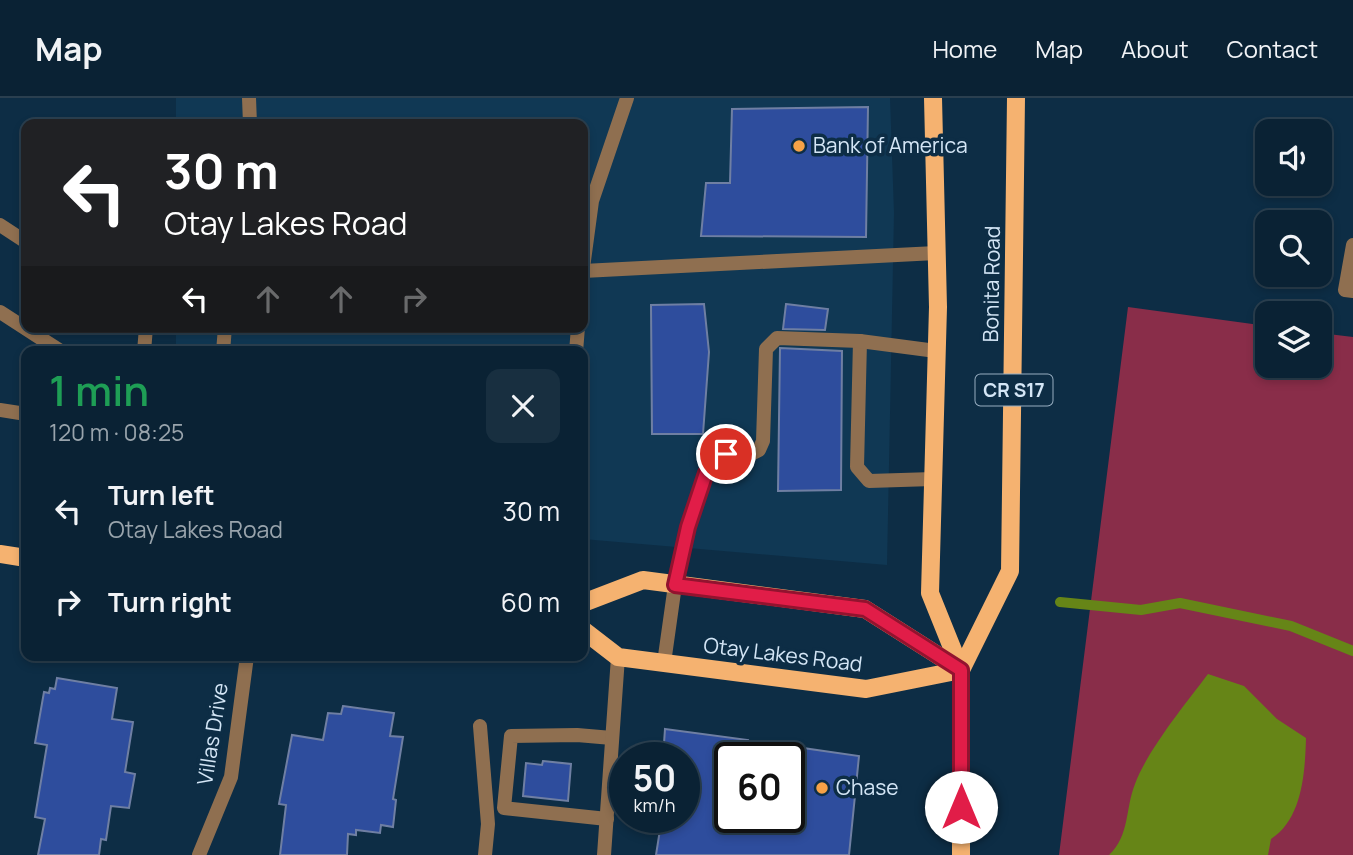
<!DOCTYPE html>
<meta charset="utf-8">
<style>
:root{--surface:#0a2234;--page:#182f40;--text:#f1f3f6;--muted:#99a4ac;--line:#2a3f4f}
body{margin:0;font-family:Manrope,sans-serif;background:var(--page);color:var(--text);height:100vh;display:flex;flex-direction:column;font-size:26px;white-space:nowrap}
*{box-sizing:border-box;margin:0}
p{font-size:23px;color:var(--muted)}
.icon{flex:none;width:38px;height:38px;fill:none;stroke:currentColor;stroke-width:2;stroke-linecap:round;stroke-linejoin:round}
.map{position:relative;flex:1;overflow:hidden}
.panel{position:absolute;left:21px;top:248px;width:567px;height:315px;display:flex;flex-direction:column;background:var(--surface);border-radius:14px;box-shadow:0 4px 10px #0003,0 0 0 2px var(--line)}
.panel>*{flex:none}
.banner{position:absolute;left:21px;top:21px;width:567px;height:214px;border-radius:14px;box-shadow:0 4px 10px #0003,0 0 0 2px var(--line);background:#202124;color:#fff;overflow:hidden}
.fabs{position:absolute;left:1255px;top:21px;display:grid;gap:14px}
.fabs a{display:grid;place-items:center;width:77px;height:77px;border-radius:14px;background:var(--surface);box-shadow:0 4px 10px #0003,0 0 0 2px var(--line);font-size:35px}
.speed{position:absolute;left:609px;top:644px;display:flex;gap:14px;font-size:35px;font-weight:700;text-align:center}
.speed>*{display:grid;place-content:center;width:91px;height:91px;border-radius:50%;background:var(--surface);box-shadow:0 4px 10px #0003,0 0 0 2px var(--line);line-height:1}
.speed small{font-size:18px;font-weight:400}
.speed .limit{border:4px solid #111;border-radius:10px;background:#fff;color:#111}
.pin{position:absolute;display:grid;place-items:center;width:60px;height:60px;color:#fff;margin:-30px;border:4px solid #fff;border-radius:50%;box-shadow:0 2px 7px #0007}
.me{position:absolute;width:77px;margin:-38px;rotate:0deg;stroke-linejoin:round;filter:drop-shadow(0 0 5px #0008)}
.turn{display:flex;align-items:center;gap:24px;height:147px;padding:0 28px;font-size:32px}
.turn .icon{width:91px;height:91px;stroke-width:2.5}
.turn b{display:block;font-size:49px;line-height:60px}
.lanes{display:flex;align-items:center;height:66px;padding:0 28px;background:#0003;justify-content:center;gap:35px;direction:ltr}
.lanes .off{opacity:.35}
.round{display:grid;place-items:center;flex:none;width:74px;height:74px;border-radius:14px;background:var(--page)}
.summary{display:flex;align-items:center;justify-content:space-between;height:119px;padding:0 28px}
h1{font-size:42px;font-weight:600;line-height:52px;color:#1e9e55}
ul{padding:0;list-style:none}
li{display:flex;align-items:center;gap:21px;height:91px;padding:0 28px}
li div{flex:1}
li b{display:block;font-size:26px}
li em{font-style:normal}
header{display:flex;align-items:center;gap:42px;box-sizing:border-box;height:98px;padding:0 35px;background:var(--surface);border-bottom:2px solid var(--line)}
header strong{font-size:33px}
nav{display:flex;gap:38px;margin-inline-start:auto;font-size:24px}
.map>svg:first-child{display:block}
.built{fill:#103854}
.green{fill:#892d49}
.water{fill:#668517}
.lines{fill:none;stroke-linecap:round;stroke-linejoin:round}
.stream{stroke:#668517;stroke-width:10}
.building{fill:#2e4d9d;stroke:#6f7fa3;stroke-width:2}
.lane{stroke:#8f6f50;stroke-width:14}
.street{stroke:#8f6f50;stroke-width:14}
.primary{stroke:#f5b270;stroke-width:18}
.route-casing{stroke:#92132f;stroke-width:18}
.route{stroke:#e11d48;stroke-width:12}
.poi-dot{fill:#f6a247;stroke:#0d2d45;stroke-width:2.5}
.labels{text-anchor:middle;stroke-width:7;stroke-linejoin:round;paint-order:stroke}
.shield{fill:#0d2d45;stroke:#98aec1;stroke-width:2}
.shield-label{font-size:19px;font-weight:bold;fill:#d4e6f6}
.poi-label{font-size:21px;fill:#d4e6f6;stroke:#0d2d45;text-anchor:start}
.street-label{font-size:21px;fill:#d4e6f6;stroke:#0d2d45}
</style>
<header>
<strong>Map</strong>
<nav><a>Home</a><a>Map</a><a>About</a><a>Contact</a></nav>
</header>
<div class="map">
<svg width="1353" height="757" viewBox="0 0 1353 757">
<rect width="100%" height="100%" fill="#0d2d45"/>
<!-- built -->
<path class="built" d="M176,0h714l4,115 -7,352 -304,-26v-187h-407v-25h407v-203h-407z"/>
<!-- green -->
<path class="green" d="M1128,209l139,19v40h53v-33l33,4v518h-294z"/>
<!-- water -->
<path class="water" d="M1208,576l36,12 33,33 29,19c-1,36 -4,81 -35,101l-3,16h-159c21,-20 16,-46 26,-71 12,-33 51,-81 73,-110z"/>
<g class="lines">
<!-- stream -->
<path class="stream" d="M1060,504l81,8 39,-7 111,23 62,25"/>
</g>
<!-- building -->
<g class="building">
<path d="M868,9l-2,130 -165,-1 5,-53h24l2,-74z"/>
<path d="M704,206l5,48 -6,82h-51l-1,-129z"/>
<path d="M786,206l42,5 -3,21 -42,-1z"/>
<path d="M780,250l62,3 -1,139 -63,1z"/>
<path d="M57,580l60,10 -5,31 21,3 -8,50 10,2 -6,34 -18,-2 -5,34 -5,-1 -2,16h-61l7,-36 -10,-2 12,-72 -12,-2 9,-51 5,1 1,-5 5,1z"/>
<path d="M343,608l51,7 -4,23 13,1 -10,62 3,1 -3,27 -12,-2 -1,8 -24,-3v5l-8,-1 -1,21h-67l6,-50 -7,-1 13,-69 31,5 5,-27 13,1z"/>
<path d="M665,631l83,11 -2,18h-16v59h59v-71l70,10 -10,99h-193l6,-38h22v-59h-21z"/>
<path d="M543,663l28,3 -3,37 -45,-5 3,-33 16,2z"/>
</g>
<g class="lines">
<!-- lane -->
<g class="lane">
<path d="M249,0l1,26"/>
<path d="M0,127l26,17"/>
<path d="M1353,147l-8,45 8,1"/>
<path d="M583,170l9,-67 35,-103"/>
<path d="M583,173l353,-18"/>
<path d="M0,214l62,40"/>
<path d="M860,243l-3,126 12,14 64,-2"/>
<path d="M144,254l2,-25"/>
<path d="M223,254l2,-25"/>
<path d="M576,254l2,-25"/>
<path d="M0,312l26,4"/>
<path d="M664,565l11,-78 13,-58 18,-54 20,-19 23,1 10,-5 4,-9 3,-92 11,-11 83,3 76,10"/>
<path d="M480,628l8,98 -3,31"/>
<path d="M607,721l-103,-11 7,-72 66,-1 35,3"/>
<path d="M604,757l14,-198"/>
</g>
<!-- street -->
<path class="street" d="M199,757l32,-78 16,-121"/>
<!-- primary -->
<g class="primary">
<path d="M933,0l5,209 -8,286 31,77v185"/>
<path d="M0,456l26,4"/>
<path d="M583,505l60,-23 222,29 96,61"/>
<path d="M583,532l35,27 248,32 95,-19"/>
<path d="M961,572l49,-99 6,-473"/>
</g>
</g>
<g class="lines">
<defs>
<path id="route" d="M726,356l-20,19 -18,54 -13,58 190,24 96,61v137"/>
</defs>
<!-- route casing -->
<use href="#route" class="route-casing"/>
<!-- route -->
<use href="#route" class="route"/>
</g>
<!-- markers -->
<g class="poi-dot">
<circle cx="799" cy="48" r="7"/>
<circle cx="822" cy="690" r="7"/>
</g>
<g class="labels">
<!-- shield labels -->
<rect class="shield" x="975.5" y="276.5" width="77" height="31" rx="5"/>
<g class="shield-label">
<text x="1014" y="299">CR S17</text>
</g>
<!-- poi labels -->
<g class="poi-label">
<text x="813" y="55">Bank of America</text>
<text x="836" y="697">Chase</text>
</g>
<!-- street labels -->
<g class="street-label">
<text transform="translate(992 186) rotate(-89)" y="7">Bonita Road</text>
<text transform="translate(783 557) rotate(7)" y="7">Otay Lakes Road</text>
<text transform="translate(213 636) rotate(-81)" y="7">Villas Drive</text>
</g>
</g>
</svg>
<div class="fabs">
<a><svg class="icon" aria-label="sound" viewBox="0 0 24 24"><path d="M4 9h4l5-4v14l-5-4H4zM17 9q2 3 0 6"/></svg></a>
<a><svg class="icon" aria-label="search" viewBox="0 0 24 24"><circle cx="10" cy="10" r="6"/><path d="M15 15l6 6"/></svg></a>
<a><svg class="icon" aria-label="layers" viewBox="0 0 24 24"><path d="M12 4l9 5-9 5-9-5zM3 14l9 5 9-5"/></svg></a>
</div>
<div class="speed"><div>50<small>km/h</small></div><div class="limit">60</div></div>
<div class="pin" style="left:726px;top:356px;background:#d93025"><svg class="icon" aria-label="arrive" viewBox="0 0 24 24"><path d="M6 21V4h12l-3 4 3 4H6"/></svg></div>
<svg class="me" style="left:961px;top:709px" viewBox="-20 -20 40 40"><circle r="19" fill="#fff"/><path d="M0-13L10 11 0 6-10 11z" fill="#e11d48"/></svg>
<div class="banner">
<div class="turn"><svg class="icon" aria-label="left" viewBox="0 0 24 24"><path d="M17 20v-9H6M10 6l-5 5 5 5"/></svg><div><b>30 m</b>Otay Lakes Road</div></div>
<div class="lanes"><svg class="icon" aria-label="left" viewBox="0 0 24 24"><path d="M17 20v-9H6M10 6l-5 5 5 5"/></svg><svg class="icon off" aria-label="ahead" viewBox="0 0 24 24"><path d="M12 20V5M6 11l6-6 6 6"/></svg><svg class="icon off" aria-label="ahead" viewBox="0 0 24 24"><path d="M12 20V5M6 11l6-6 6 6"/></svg><svg class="icon off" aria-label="right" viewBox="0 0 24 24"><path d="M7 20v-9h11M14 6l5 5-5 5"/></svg></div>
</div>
<section class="panel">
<div class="summary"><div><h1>1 min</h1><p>120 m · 08:25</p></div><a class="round"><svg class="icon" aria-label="close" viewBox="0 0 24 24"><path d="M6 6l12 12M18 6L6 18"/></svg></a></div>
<ul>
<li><svg class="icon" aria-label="left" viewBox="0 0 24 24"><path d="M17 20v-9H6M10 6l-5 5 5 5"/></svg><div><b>Turn left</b><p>Otay Lakes Road</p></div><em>30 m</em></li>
<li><svg class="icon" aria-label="right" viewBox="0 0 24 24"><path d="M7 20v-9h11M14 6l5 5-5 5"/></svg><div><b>Turn right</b></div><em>60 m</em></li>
</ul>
</section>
</div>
